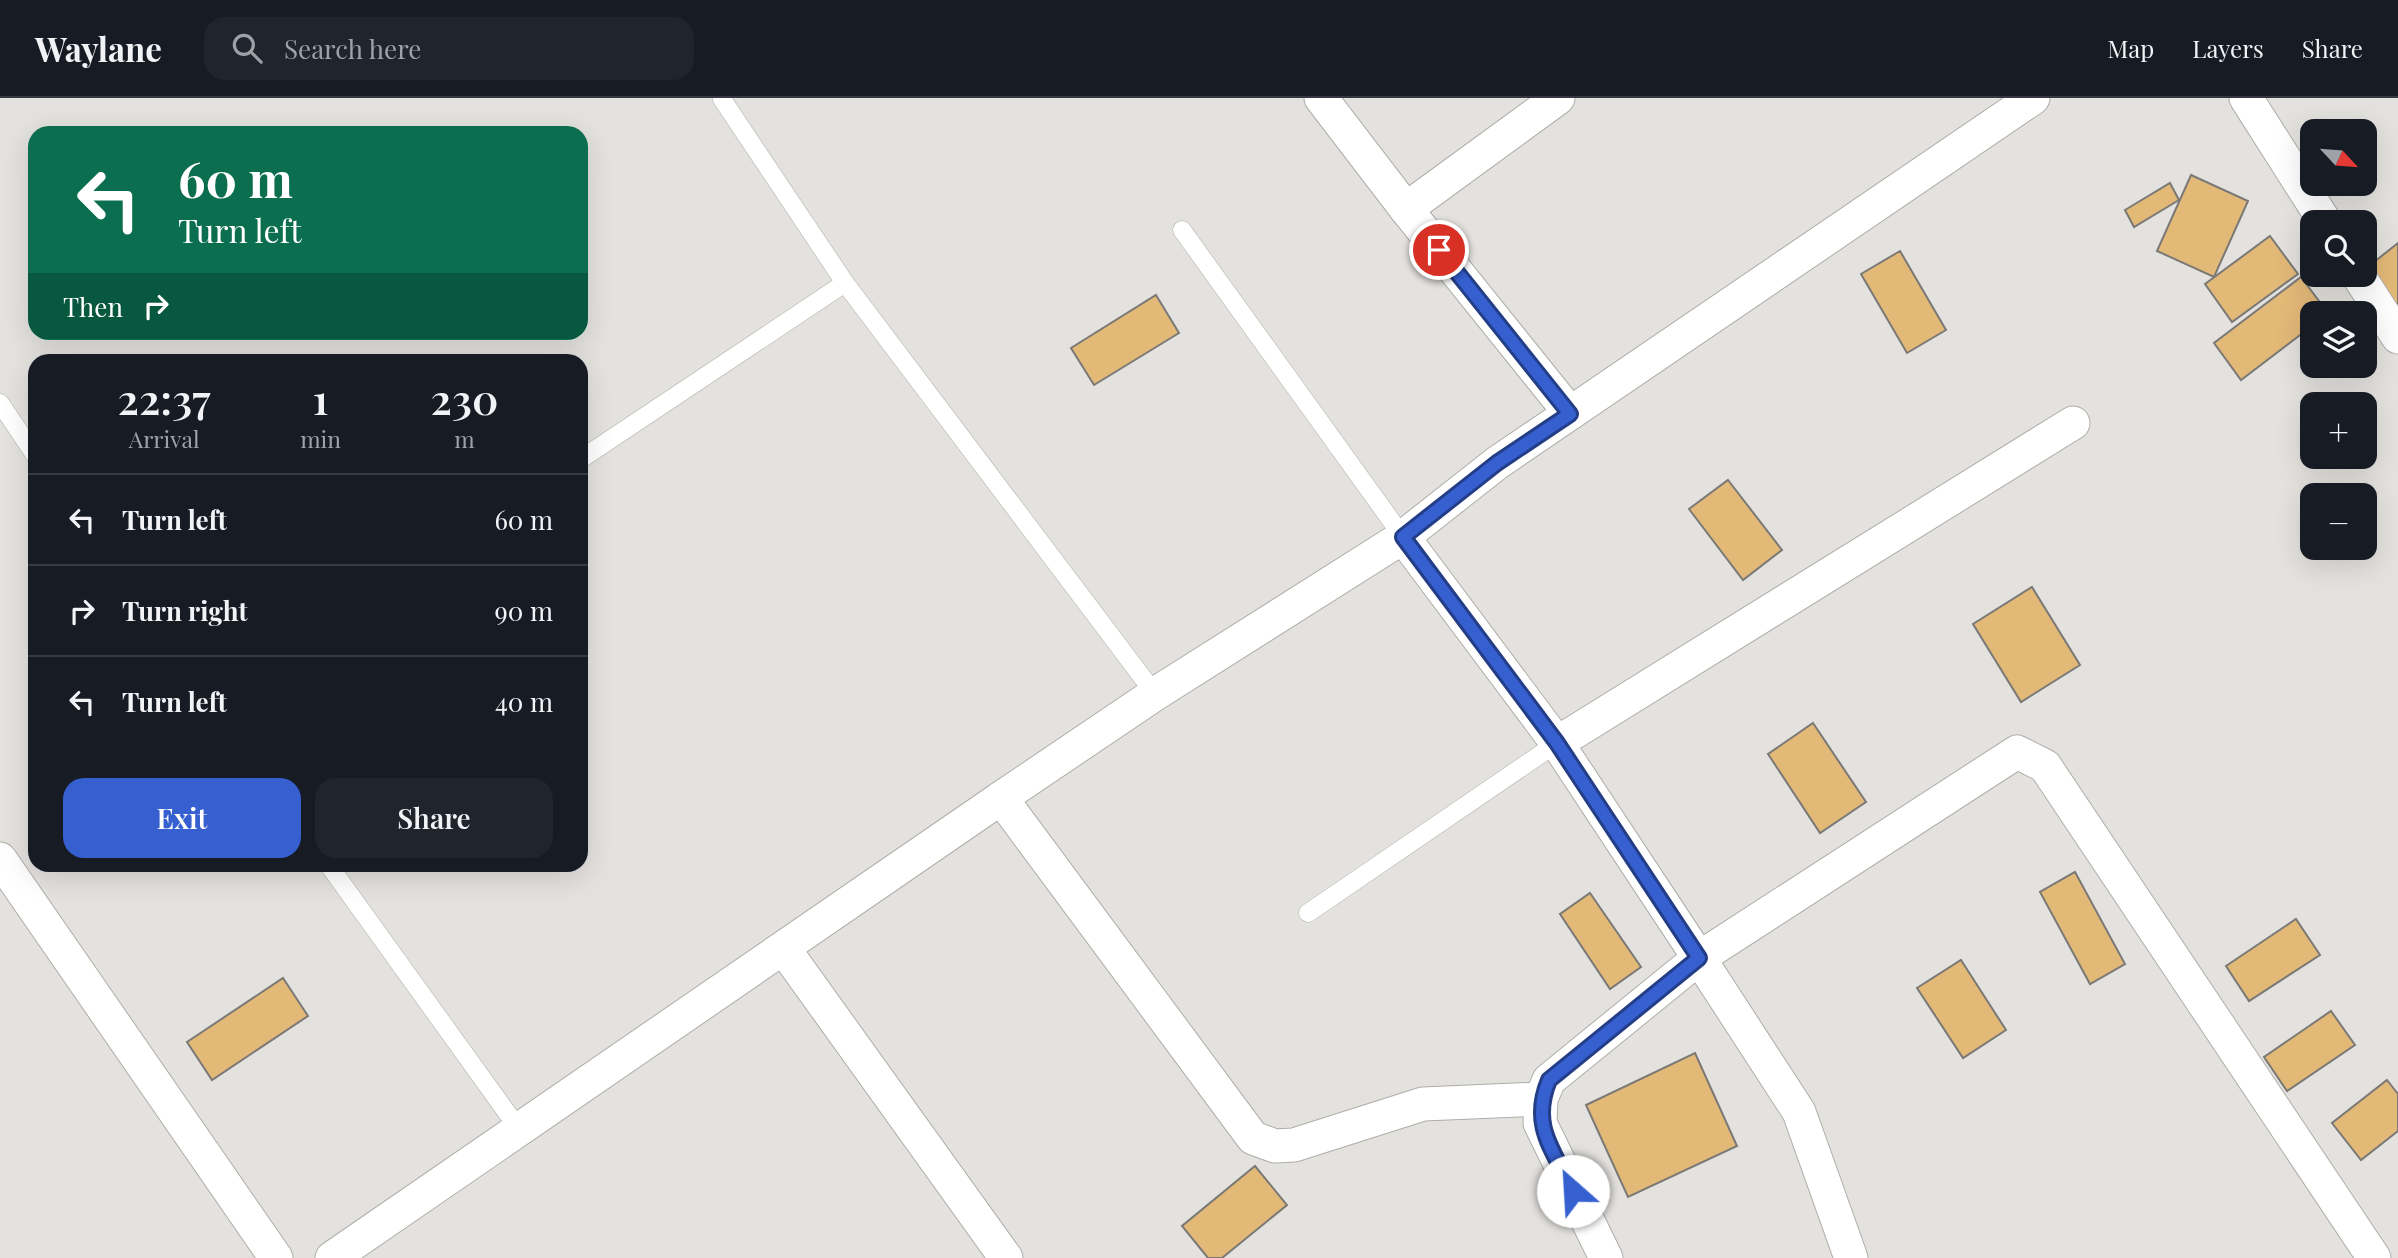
<!DOCTYPE html>
<meta charset="utf-8">
<style>
:root{--surface:#171b24;--page:#20242c;--text:#f1f3f6;--muted:#9ea1a6;--line:#363941;--accent:#365fd0}
body{margin:0;font-family:"Playfair Display",serif;background:var(--page);color:var(--text);height:100vh;display:flex;flex-direction:column;font-size:26px;white-space:nowrap}
*{box-sizing:border-box;margin:0}
p{font-size:23px;color:var(--muted)}
.icon{flex:none;width:38px;height:38px;fill:none;stroke:currentColor;stroke-width:2;stroke-linecap:round;stroke-linejoin:round}
.map{position:relative;flex:1;overflow:hidden}
.sheet{position:absolute;left:28px;top:256px;width:560px;height:518px;display:flex;flex-direction:column;background:var(--surface);border-radius:21px;box-shadow:0 7px 28px #0002}
.sheet>*{flex:none}
.top-card{position:absolute;left:28px;top:28px;width:560px;height:214px;border-radius:21px;box-shadow:0 7px 28px #0002;background:#0b6e4f;color:#fff;overflow:hidden}
.needle{width:46px;rotate:116deg}
.fabs{position:absolute;left:2300px;top:21px;display:grid;gap:14px}
.fabs a{display:grid;place-items:center;width:77px;height:77px;border-radius:14px;background:var(--surface);box-shadow:0 7px 28px #0002;font-size:35px}
.pin{position:absolute;display:grid;place-items:center;width:60px;height:60px;color:#fff;margin:-30px;border:4px solid #fff;border-radius:50%;box-shadow:0 2px 7px #0007}
.me{position:absolute;width:77px;margin:-38px;rotate:334deg;stroke-linejoin:round;filter:drop-shadow(0 0 5px #0008)}
.turn{display:flex;align-items:center;gap:24px;height:147px;padding:0 35px;font-size:32px}
.turn .icon{width:91px;height:91px;stroke-width:2.5}
.turn b{display:block;font-size:49px;line-height:60px}
.then{display:flex;align-items:center;height:66px;padding:0 35px;background:#0003;gap:14px;font-size:26px}
.eta{display:flex;justify-content:space-evenly;align-items:center;height:119px;text-align:center}
.eta b{font-size:42px;font-weight:600;line-height:49px}
.action{display:flex;gap:14px;margin-top:auto;padding:14px 35px}
.action a{flex:1;height:80px;border-radius:21px;background:var(--accent);color:#fff;font-size:28px;font-weight:600;line-height:80px;text-align:center}
.action a+a{background:var(--page);color:var(--text)}
ul{padding:0;list-style:none}
li{display:flex;align-items:center;gap:21px;height:91px;padding:0 35px;border-top:2px solid var(--line)}
li div{flex:1}
li b{display:block;font-size:26px}
li em{font-style:normal}
header{display:flex;align-items:center;gap:42px;box-sizing:border-box;height:98px;padding:0 35px;background:var(--surface);border-bottom:2px solid var(--line)}
header strong{font-size:33px}
nav{display:flex;gap:38px;margin-inline-start:auto;font-size:24px}
.search{width:490px;height:63px;background:var(--page);display:flex;align-items:center;gap:18px;box-sizing:border-box;padding:0 24px;border-radius:21px;color:var(--muted);font-size:26px}
.map>svg:first-child{display:block}
.building{fill:#e3b978;stroke:#7b7976;stroke-width:2}
.lines{fill:none;stroke-linecap:round;stroke-linejoin:round}
.service-casing{stroke:#afadaa;stroke-width:19}
.minor-casing{stroke:#afadaa;stroke-width:35}
.service{stroke:#fff;stroke-width:18}
.minor{stroke:#fff;stroke-width:33}
.route-casing{stroke:#233e87;stroke-width:18}
.route{stroke:#365fd0;stroke-width:12}
</style>
<header>
<strong>Waylane</strong>
<div class="search"><svg class="icon" aria-label="search" viewBox="0 0 24 24"><circle cx="10" cy="10" r="6"/><path d="M15 15l6 6"/></svg>Search here</div>
<nav><a>Map</a><a>Layers</a><a>Share</a></nav>
</header>
<div class="map">
<svg width="2398" height="1160" viewBox="0 0 2398 1160">
<rect width="100%" height="100%" fill="#e4e2df"/>
<!-- building -->
<g class="building">
<path d="M2191,77l57,26 -34,76 -57,-26z"/>
<path d="M2170,85l9,17 -45,27 -9,-17z"/>
<path d="M2270,138l28,38 -66,48 -27,-38z"/>
<path d="M2398,145v64l-34,-37z"/>
<path d="M1900,153l46,79 -39,23 -46,-79z"/>
<path d="M2301,179l27,36h-16v13l-71,54 -27,-37z"/>
<path d="M1156,197l23,38 -85,52 -23,-37z"/>
<path d="M1728,382l54,70 -39,30 -54,-71z"/>
<path d="M2032,489l48,78 -59,37 -48,-78z"/>
<path d="M1813,625l53,79 -46,31 -52,-79z"/>
<path d="M2075,774l50,92 -35,20 -50,-92z"/>
<path d="M1590,795l51,74 -31,22 -50,-75z"/>
<path d="M2296,821l24,36 -71,46 -23,-35z"/>
<path d="M1961,862l45,70 -43,28 -46,-70z"/>
<path d="M283,880l25,38 -96,64 -25,-38z"/>
<path d="M2331,913l24,34 -68,46 -23,-34z"/>
<path d="M1695,955l42,93 -109,51 -42,-92z"/>
<path d="M2387,982l11,14v37l-37,29 -29,-37z"/>
<path d="M1255,1068l32,39 -65,53h-14l-26,-32z"/>
</g>
<g class="lines">
<defs>
<g id="service">
<path d="M722,1l123,184 310,411"/>
<path d="M1182,132l221,307"/>
<path d="M0,305l35,52"/>
<path d="M581,361l264,-176"/>
<path d="M328,766l190,264"/>
<path d="M1308,815l249,-170"/>
</g>
<g id="minor">
<path d="M1321,0l85,111"/>
<path d="M1558,0l-152,111 164,204"/>
<path d="M2246,0l79,124"/>
<path d="M2358,177l40,62"/>
<path d="M1403,439l154,206 142,215 318,-206 28,14 329,492"/>
<path d="M1557,645l516,-320"/>
<path d="M1001,700l252,340 22,8 19,-1 129,-41 118,-5"/>
<path d="M0,761l276,399"/>
<path d="M784,851l222,309"/>
<path d="M332,1160l669,-460 154,-104 248,-157 94,-74 536,-365"/>
<path d="M1606,1160l-66,-135 1,-24 8,-19 150,-122 100,154 52,146"/>
</g>
</defs>
<!-- service casing -->
<use href="#service" class="service-casing"/>
<!-- minor casing -->
<use href="#minor" class="minor-casing"/>
<!-- service -->
<use href="#service" class="service"/>
<!-- minor -->
<use href="#minor" class="minor"/>
</g>
<g class="lines">
<defs>
<path id="route" d="M1439,152l131,164 -73,49 -94,74 154,206 142,215 -150,122c-19,46 4,69 24,111"/>
</defs>
<!-- route casing -->
<use href="#route" class="route-casing"/>
<!-- route -->
<use href="#route" class="route"/>
</g>
</svg>
<div class="fabs">
<a><svg class="needle" viewBox="-14 -14 28 28"><path d="M0-13l5 13h-10z" fill="#e53935"/><path d="M0 13l5-13h-10z" fill="#9ea1a6"/></svg></a>
<a><svg class="icon" aria-label="search" viewBox="0 0 24 24"><circle cx="10" cy="10" r="6"/><path d="M15 15l6 6"/></svg></a>
<a><svg class="icon" aria-label="layers" viewBox="0 0 24 24"><path d="M12 4l9 5-9 5-9-5zM3 14l9 5 9-5"/></svg></a>
<a>+</a>
<a>−</a>
</div>
<div class="pin" style="left:1439px;top:152px;background:#d93025"><svg class="icon" aria-label="arrive" viewBox="0 0 24 24"><path d="M6 21V4h12l-3 4 3 4H6"/></svg></div>
<svg class="me" style="left:1573px;top:1093px" viewBox="-20 -20 40 40"><circle r="19" fill="#fff"/><path d="M0-13L10 11 0 6-10 11z" fill="#365fd0"/></svg>
<div class="top-card">
<div class="turn"><svg class="icon" aria-label="left" viewBox="0 0 24 24"><path d="M17 20v-9H6M10 6l-5 5 5 5"/></svg><div><b>60 m</b>Turn left</div></div>
<div class="then">Then<svg class="icon" aria-label="right" viewBox="0 0 24 24"><path d="M7 20v-9h11M14 6l5 5-5 5"/></svg></div>
</div>
<section class="sheet">
<div class="eta">
<div><b>22:37</b><p>Arrival</p></div>
<div><b>1</b><p>min</p></div>
<div><b>230</b><p>m</p></div>
</div>
<ul>
<li><svg class="icon" aria-label="left" viewBox="0 0 24 24"><path d="M17 20v-9H6M10 6l-5 5 5 5"/></svg><div><b>Turn left</b></div><em>60 m</em></li>
<li><svg class="icon" aria-label="right" viewBox="0 0 24 24"><path d="M7 20v-9h11M14 6l5 5-5 5"/></svg><div><b>Turn right</b></div><em>90 m</em></li>
<li><svg class="icon" aria-label="left" viewBox="0 0 24 24"><path d="M17 20v-9H6M10 6l-5 5 5 5"/></svg><div><b>Turn left</b></div><em>40 m</em></li>
</ul>
<div class="action"><a>Exit</a><a>Share</a></div>
</section>
</div>
